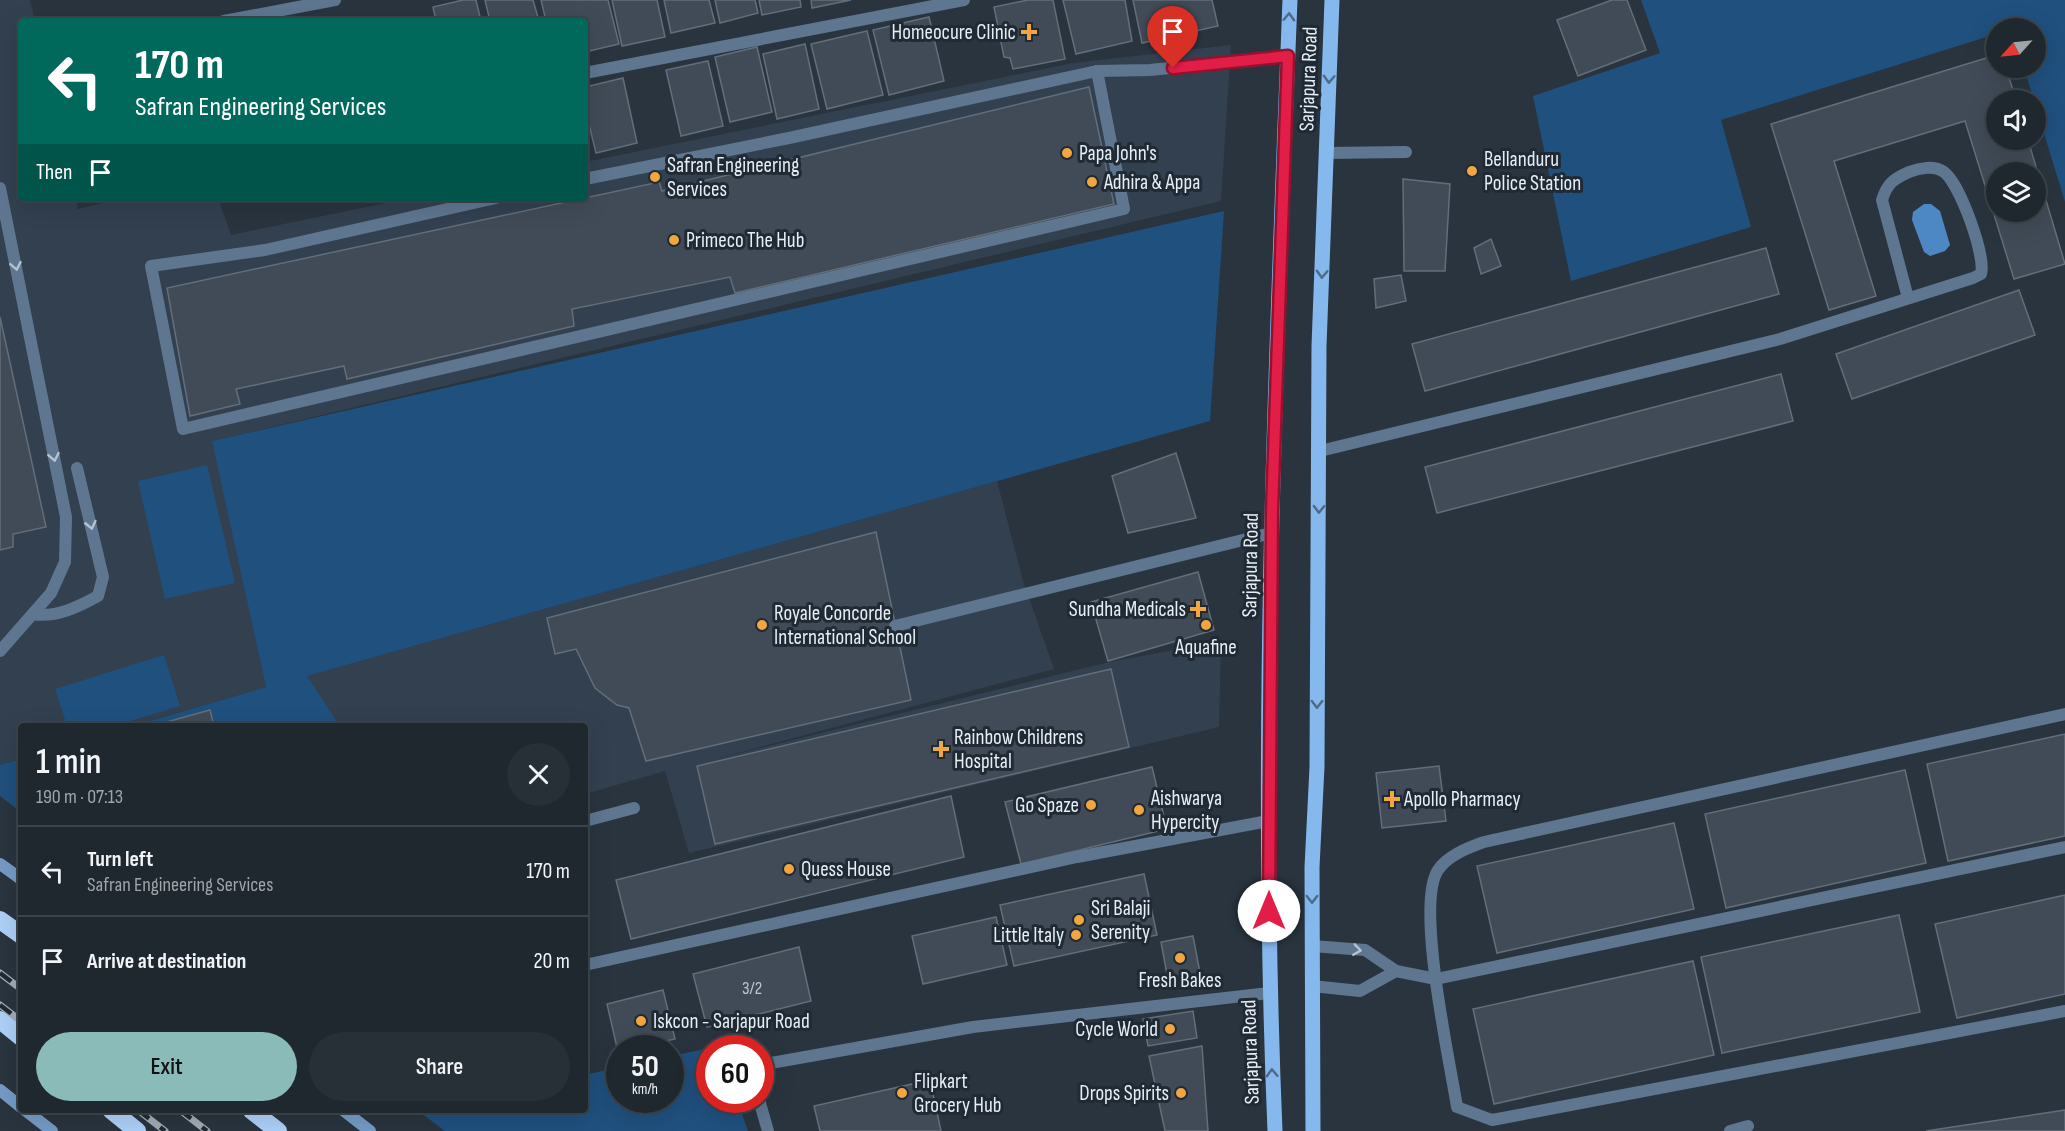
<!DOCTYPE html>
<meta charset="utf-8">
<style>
:root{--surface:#1f272f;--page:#272f37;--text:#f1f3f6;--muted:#a1a5aa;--line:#3c444b;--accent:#8bbbb9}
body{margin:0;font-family:"Sofia Sans Condensed",sans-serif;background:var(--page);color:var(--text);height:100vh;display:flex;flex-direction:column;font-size:22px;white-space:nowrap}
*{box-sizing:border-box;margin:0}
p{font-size:20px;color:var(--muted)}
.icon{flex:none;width:33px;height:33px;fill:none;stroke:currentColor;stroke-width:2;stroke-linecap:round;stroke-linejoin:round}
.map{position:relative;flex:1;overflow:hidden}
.side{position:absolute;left:18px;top:723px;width:570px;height:390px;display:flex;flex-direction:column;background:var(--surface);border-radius:6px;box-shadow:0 6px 24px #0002,0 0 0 2px var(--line)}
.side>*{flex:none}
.hud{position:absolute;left:18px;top:18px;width:570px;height:183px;border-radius:6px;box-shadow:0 6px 24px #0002,0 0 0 2px var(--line);background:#00695c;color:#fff;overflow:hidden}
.needle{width:39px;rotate:243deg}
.controls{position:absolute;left:1986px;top:18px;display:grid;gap:12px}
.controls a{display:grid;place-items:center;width:60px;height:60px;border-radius:50%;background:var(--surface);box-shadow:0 6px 24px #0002,0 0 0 2px var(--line);font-size:30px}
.speed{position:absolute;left:606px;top:1035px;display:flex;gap:12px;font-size:30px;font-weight:700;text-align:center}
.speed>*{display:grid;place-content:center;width:78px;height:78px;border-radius:50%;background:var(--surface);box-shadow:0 6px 24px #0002,0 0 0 2px var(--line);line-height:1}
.speed small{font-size:15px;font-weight:400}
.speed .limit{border:9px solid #d22;background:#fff;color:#111}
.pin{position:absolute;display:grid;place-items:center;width:51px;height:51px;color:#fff;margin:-62px -26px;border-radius:50% 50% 50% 0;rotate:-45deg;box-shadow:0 0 6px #0007}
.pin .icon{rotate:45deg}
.me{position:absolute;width:66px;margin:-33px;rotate:0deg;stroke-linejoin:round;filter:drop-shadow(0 0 4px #0008)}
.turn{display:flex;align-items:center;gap:21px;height:126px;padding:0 18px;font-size:27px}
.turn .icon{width:78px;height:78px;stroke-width:2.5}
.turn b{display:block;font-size:42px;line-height:51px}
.then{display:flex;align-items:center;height:57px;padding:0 18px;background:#0003;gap:12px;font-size:22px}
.round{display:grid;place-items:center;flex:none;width:63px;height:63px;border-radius:32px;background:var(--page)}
.headline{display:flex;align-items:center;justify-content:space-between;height:102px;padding:0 18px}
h1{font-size:36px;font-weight:600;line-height:45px}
.button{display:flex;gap:12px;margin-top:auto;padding:12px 18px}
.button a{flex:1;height:69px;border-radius:36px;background:var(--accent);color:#111;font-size:24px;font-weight:600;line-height:69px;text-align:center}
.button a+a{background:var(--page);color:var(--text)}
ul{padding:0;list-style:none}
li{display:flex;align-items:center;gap:18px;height:90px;padding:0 18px;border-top:2px solid var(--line)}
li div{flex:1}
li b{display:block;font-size:22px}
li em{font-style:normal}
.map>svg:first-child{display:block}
.built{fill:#324050}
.green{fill:#20507e}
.water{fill:#4e88c4}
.building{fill:#414b57;stroke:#626e7a;stroke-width:1.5;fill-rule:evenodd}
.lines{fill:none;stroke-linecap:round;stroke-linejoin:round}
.lane{stroke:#5e7690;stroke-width:12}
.street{stroke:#5e7690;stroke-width:12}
.secondary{stroke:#749bc5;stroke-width:12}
.primary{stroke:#85b8ed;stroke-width:15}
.highway{stroke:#add0f7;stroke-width:18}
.rail-casing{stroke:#a2aab3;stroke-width:7}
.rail{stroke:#202a34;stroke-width:4.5;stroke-dasharray:14;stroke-linecap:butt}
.oneway{stroke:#4d6a87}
.oneway2{stroke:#b6c3d1}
.route-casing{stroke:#92132f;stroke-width:15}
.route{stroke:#e11d48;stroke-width:10}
.poi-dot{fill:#f1a640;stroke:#202a34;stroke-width:2}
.labels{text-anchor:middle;stroke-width:6;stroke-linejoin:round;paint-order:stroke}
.number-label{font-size:18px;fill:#bdc4cd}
.poi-label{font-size:21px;fill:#e6edf4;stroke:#202a34;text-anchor:start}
.street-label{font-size:21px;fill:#e6edf4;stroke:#202a34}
</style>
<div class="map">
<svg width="2065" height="1131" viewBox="0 0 2065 1131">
<rect width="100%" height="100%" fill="#29343f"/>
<!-- built -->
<g class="built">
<path d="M0,0h30l5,21h-14v177h54l3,11 45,-11h95l13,37 179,-37h175v-36l488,-99 158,-18 -10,156 -1008,240 53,246 -133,39h-112v33l-21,6z"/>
<path d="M997,481l26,100 31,88 -335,89 386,-95 116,-22 -2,86 -530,126 -24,-82 -80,23v-68h-245l-34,-50z"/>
</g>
<!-- green -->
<g class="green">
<path d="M1641,0h424v202l-41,-134h12v-40h-40v6l-275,86 30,107 -180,54 -38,-185 127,-43z"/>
<path d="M1224,211l-14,210 -903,255 33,50h-207l133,-39 -54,-246z"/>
<path d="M207,465l28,118 -70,16 -27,-118z"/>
<path d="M164,655l16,51 -66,20h-47l-12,-37z"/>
<path d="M21,759v53l-21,-16v-31z"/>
<path d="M719,1046l1,2h-10v52h27l11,31h-303l-28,-21h168v-35l34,-8 1,33h50l1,-44z"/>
</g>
<!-- water -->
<path class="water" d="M1924,204h7l9,7 10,34 -5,6 -15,5 -6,-4 -12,-32 1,-8z"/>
<!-- building -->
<g class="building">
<path d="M463,0h13l5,21h-45l-3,-14z"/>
<path d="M485,0h48l6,21h-49z"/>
<path d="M541,0h67l11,44 -34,8v-31h-39z"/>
<path d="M612,0h45l8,37 -43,9z"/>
<path d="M664,0h45l6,23 -44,10z"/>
<path d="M715,0h40l3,13 -38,10z"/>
<path d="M759,0h41l1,7 -39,8z"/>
<path d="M811,0h40l-39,8z"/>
<path d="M1028,0h25l12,59 -52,10 -3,-11 -6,-1 -10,-50z"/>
<path d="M1063,0h62l7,41 -56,13z"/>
<path d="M1133,0h79l6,26 -76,17z"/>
<path d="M1612,0h15l19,50 -68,26 -21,-56z"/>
<path d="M929,17l15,64 -55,14 -16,-65z"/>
<path d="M867,31l16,64 -56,14 -16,-65z"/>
<path d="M805,44l14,65 -42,10 -14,-65z"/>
<path d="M757,47l15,65 -42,10 -15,-65z"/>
<path d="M1996,55v13h10l10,32h-20v40h32l37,124 -51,15 -49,-158 -131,40 42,135 -47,14 -58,-186zM1996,172h40v40h-40z"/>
<path d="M708,61l15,65 -42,10 -15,-66z"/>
<path d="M623,78l14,65 -41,10 -11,-45v-21z"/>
<path d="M1089,87l25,117 -379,89 -5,-16 -158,32 2,17 -227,53 -3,-13 -108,23 4,15 -50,12 -23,-128 492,-106 3,9z"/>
<path d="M1403,179l47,5 -5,87h-41z"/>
<path d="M1491,239l10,27 -20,8 -7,-26z"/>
<path d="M1766,248l13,46 -354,97 -13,-47z"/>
<path d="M1401,275l5,26 -30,7 -2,-29z"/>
<path d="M2019,290l16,45 -183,64 -16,-45z"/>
<path d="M0,317l46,210 -33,7v13l-13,3z"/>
<path d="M1781,374l12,47 -356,92 -12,-46z"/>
<path d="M1176,453l20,65 -68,15 -16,-57z"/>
<path d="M876,532l35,168 -265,61 -17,-53 -12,-3 -22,-17 -19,-39 -21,5 -8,-36z"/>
<path d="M1198,572l16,58 -106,31 -17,-59z"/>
<path d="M1111,669l18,78 -414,97 -18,-78z"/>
<path d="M210,710l4,16h-62z"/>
<path d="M2065,734v102l-117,25 -21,-97z"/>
<path d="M1439,766l7,55 -64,7 -6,-55z"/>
<path d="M1152,767l15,62 -146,35 -16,-62z"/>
<path d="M1905,770l21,93 -200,45 -21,-94z"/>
<path d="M951,796l13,61 -333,82 -15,-59z"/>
<path d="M1674,823l20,86 -197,44 -20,-87z"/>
<path d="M1144,874l13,61 -143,31 -14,-61z"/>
<path d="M2065,895v99l-108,24 -22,-94z"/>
<path d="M1899,915l21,97 -198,41 -21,-96z"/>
<path d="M996,917l11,48 -84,19 -11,-48z"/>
<path d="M1193,936l7,37 -32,7 -7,-38z"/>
<path d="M799,947l12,54 -104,26 -14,-53z"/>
<path d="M1693,961l21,94 -220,49 -21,-95z"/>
<path d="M663,990l12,49 -41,9h-14l-2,4 -11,-48z"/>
<path d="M1193,1011l4,27 -49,8 -5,-27z"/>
<path d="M1202,1046l6,85h-43l-16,-75z"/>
<path d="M930,1080l11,51h-121l-6,-25z"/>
<path d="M2065,1110v21h-139z"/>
</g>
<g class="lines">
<!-- lane -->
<g class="lane">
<path d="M224,21l111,-21"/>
<path d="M1326,153l80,-1"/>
<path d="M585,179l204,-41 308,-67 53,-1 138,-14"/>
<path d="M0,188l66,329 -1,45 -14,31 -51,58"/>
<path d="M496,198l-231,52 -114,16 32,163 941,-220 -27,-138"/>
<path d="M33,614c23,4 45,-7 65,-18l5,-19 -26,-109"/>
<path d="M895,626l376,-93"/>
<path d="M760,1065l213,-38 296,-34"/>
<path d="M759,1100l9,31"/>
<path d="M1730,1131l18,-5"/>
</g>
<!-- street -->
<g class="street">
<path d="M585,73l379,-73"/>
<path d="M1320,451l460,-112 193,-61 8,-4c5,-18 -21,-90 -37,-102 -10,-7 -25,-4 -35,0 -16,7 -22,12 -27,28l26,98"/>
<path d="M2065,714l-581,128c-16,6 -36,13 -46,28 -23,34 12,192 19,237l35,13 573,-109"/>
<path d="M585,821l49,-13"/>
<path d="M1312,946l53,4 31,21 40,8 629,-132"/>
<path d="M585,965l492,-108 191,-36"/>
<path d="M1312,986l48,5 36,-20"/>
</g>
<!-- secondary -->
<g class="secondary">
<path d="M0,864l21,15"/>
<path d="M0,1090l21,17"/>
<path d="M25,1110l27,21"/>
<path d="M343,1110l27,21"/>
</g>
<!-- primary -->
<g class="primary">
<path d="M1275,1131c-16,-377 0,-754 15,-1131"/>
<path d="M1313,1131l-1,-264 5,-100 2,-421 13,-346"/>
</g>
<!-- highway -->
<g class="highway">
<path d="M0,920l21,15"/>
<path d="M0,1020l21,17"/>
<path d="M111,1110l26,21"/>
<path d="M251,1110l27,21"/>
</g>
<defs>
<g id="rail">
<path d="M0,973l21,16"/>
<path d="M0,1005l21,16"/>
<path d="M138,1110l27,21"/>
<path d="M180,1110l27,21"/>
</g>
</defs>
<!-- rail casing -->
<use href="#rail" class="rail-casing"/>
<!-- rail -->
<use href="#rail" class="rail"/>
</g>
<!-- one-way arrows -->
<defs><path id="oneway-chevron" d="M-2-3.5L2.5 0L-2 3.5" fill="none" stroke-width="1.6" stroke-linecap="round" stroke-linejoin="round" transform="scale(1.5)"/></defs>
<g class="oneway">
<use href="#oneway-chevron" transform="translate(1289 17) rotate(-88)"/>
<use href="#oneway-chevron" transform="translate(1329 79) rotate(92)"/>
<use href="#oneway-chevron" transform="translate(1322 274) rotate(92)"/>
<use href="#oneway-chevron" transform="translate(1319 509) rotate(91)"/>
<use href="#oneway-chevron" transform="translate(1317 704) rotate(91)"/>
<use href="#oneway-chevron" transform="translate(1312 899) rotate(90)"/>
<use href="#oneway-chevron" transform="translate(1272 1073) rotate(-92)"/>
</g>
<g class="oneway2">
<use href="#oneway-chevron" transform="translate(16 266) rotate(79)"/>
<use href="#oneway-chevron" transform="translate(54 457) rotate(79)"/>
<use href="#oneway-chevron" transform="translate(91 525) rotate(77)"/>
<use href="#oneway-chevron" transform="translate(1357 950) rotate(8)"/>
</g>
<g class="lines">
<defs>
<path id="route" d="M1173,68l115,-12 -16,455 -3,400"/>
</defs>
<!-- route casing -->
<use href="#route" class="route-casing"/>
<!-- route -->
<use href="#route" class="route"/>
</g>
<!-- markers -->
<g class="poi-dot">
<path d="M1026 23h6v6h6v6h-6v6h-6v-6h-6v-6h6z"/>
<circle cx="1067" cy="153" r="6"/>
<circle cx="1472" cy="171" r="6"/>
<circle cx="655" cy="177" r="6"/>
<circle cx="1092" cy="182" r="6"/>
<circle cx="674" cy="240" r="6"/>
<path d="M1195 600h6v6h6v6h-6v6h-6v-6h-6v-6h6z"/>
<circle cx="762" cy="625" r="6"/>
<circle cx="1206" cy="625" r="6"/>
<path d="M938 740h6v6h6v6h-6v6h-6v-6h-6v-6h6z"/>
<path d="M1389 790h6v6h6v6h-6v6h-6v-6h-6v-6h6z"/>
<circle cx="1091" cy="805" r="6"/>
<circle cx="1139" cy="810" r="6"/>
<circle cx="789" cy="869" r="6"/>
<circle cx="1079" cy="920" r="6"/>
<circle cx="1076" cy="935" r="6"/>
<circle cx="1180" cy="958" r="6"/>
<circle cx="641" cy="1021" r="6"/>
<circle cx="1170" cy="1029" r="6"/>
<circle cx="902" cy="1093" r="6"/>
<circle cx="1181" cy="1093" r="6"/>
</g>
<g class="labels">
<!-- number labels -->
<g class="number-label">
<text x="752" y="994">3/2</text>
</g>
<!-- poi labels -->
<g class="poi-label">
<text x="1016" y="39" text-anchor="end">Homeocure Clinic</text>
<text x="1079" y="160">Papa John's</text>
<text x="1484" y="166">Bellanduru<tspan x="1484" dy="24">Police Station</tspan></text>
<text x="667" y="172">Safran Engineering<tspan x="667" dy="24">Services</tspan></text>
<text x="1104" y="189">Adhira &amp; Appa</text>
<text x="686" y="247">Primeco The Hub</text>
<text x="1186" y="616" text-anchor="end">Sundha Medicals</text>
<text x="774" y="620">Royale Concorde<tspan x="774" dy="24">International School</tspan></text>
<text x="1206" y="654" text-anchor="middle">Aquafine</text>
<text x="954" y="744">Rainbow Childrens<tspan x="954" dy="24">Hospital</tspan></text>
<text x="1151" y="805">Aishwarya<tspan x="1151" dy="24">Hypercity</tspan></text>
<text x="1404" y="806">Apollo Pharmacy</text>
<text x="1079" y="812" text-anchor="end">Go Spaze</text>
<text x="801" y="876">Quess House</text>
<text x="1091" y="915">Sri Balaji<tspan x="1091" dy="24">Serenity</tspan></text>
<text x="1064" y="942" text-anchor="end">Little Italy</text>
<text x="1180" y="987" text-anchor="middle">Fresh Bakes</text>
<text x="653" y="1028">Iskcon - Sarjapur Road</text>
<text x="1158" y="1036" text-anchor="end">Cycle World</text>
<text x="914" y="1088">Flipkart<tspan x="914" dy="24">Grocery Hub</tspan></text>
<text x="1169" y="1100" text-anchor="end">Drops Spirits</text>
</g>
<!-- street labels -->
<g class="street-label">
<text transform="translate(1308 79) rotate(-88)" y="7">Sarjapura Road</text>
<text transform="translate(1250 565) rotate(-89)" y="7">Sarjapura Road</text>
<text transform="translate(1250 1052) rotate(-92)" y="7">Sarjapura Road</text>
</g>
</g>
</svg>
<div class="controls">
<a><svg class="needle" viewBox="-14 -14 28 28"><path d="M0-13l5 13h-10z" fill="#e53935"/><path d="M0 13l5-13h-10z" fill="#a1a5aa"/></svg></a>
<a><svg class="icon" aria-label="sound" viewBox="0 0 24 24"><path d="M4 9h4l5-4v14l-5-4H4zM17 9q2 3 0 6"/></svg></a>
<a><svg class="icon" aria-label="layers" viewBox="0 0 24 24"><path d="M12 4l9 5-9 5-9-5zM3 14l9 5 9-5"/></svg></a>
</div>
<div class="speed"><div>50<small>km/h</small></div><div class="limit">60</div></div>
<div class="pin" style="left:1173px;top:68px;background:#d93025"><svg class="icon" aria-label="arrive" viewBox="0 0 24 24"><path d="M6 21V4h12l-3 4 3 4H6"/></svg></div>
<svg class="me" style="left:1269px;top:911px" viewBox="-20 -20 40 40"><circle r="19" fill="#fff"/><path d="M0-13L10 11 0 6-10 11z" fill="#e11d48"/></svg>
<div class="hud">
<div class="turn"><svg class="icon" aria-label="left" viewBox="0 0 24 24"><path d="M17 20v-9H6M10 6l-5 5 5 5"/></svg><div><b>170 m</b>Safran Engineering Services</div></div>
<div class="then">Then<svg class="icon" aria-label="arrive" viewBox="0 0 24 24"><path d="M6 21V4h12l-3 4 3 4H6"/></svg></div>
</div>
<section class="side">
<div class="headline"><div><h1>1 min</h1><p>190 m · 07:13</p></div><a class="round"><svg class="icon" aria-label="close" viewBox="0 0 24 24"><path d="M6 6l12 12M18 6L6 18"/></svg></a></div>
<ul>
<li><svg class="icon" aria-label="left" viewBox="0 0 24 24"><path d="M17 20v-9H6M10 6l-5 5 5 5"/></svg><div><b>Turn left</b><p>Safran Engineering Services</p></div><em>170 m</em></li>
<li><svg class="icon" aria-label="arrive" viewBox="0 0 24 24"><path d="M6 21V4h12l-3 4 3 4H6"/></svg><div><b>Arrive at destination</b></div><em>20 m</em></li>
</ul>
<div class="button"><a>Exit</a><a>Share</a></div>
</section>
</div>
